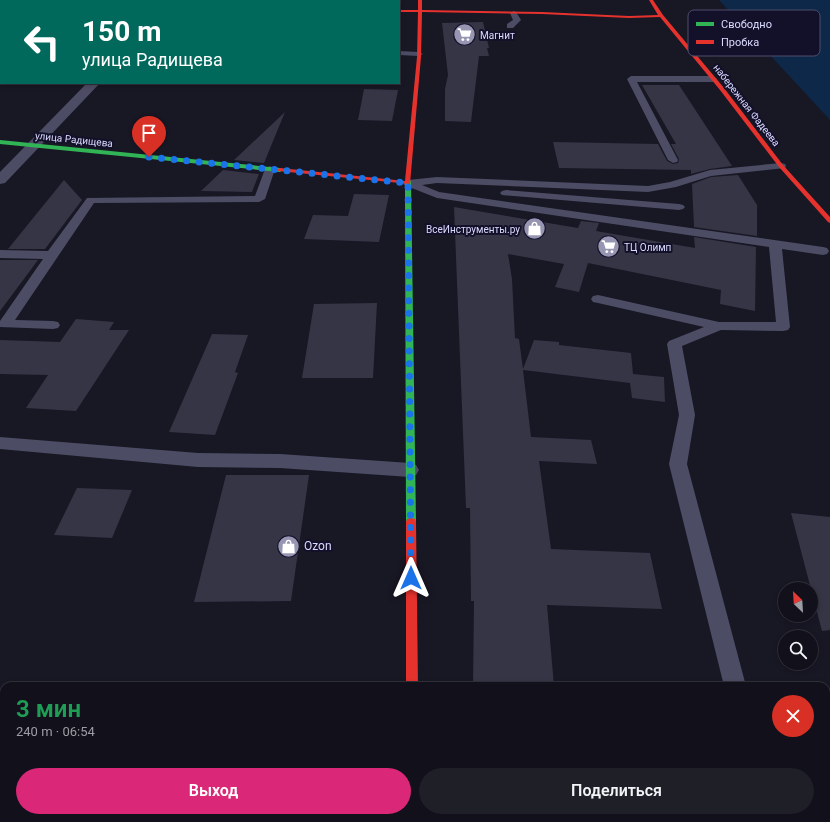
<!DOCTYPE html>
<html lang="ru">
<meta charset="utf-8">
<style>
:root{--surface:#12111b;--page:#1f1f28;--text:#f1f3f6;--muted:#9c9da3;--line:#31313a;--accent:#db2777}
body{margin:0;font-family:Roboto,sans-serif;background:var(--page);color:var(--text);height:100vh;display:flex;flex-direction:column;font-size:15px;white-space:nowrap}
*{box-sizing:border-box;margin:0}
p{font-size:13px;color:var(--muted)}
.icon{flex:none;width:22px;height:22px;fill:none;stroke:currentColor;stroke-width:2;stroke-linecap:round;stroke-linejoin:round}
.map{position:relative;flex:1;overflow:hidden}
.side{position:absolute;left:0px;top:682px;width:830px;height:140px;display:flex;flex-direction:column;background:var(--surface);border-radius:12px 12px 0 0;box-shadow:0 2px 6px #0003,0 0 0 1px var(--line)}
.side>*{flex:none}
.top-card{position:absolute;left:0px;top:0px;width:400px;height:84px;box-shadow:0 2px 6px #0003,0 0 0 1px var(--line);background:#00695c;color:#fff;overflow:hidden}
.needle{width:26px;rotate:335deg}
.controls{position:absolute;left:778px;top:582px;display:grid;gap:8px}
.controls a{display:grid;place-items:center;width:40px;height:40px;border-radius:50%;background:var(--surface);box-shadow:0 2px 6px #0003,0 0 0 1px var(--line);font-size:20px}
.pin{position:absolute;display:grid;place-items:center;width:34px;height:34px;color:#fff;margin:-41px -17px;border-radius:50% 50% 50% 0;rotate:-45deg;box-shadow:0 0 4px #0007}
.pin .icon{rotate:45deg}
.me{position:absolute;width:44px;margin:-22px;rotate:0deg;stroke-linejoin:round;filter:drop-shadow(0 0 3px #0008)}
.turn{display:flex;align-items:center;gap:14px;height:84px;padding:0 16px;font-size:18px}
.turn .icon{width:52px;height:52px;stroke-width:2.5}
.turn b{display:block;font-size:28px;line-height:34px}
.round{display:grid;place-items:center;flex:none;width:42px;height:42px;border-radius:21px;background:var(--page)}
.head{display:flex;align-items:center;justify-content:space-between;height:68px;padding:0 16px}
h1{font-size:24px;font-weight:600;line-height:30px;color:#1e9e55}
.cta{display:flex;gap:8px;margin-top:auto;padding:8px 16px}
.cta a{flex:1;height:46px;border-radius:24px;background:var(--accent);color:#fff;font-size:16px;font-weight:600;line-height:46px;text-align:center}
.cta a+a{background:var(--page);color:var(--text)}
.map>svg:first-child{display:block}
.water{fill:#0e2849}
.building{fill:#363546}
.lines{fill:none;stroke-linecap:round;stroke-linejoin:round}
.lane{fill:#4c4d65;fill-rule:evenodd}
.street{fill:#4c4d65;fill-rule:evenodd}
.fast{fill:#30b455;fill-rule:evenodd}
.jam{fill:#e5322d;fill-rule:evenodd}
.route{stroke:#1a73e8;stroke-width:7;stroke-dasharray:0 12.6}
.labels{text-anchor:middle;stroke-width:4;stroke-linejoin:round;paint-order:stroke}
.far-poi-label{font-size:10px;fill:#dbdaff;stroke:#13112a;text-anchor:start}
.far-street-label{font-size:10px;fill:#dbdaff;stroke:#13112a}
.poi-label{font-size:12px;fill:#dbdaff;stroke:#13112a;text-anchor:start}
.key{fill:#13112a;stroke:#4f4d6a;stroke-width:1}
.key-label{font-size:11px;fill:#dbdaff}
</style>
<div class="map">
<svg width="830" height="822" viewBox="0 0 830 822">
<rect width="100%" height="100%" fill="#181724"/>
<!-- water -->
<path class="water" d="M719,0h111v120z"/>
<!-- building -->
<g class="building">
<path d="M483,22l6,26h-2l2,8h-10l-8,66 -26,-1v-32l3,-14 -6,-52z"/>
<path d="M642,85h37l53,81 -22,3 -19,5v-4l-132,-2 -6,-26 105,2 9,17 6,3 5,-1 1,-4 -8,-15h5z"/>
<path d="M364,89l34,1 -6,31 -34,-1z"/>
<path d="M285,112l-21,51 -30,-3z"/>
<path d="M223,170l36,4 -7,18 -51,-1z"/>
<path d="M738,175l19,30v31l-63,-9 -2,-43 19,-7z"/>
<path d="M64,180l18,20 -37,49h-37z"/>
<path d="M354,194l35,1 -10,47 -75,-3 9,-24 35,1z"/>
<path d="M454,207l124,21 3,-7 18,2 -3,8 99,17 -1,-11 62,10 -1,64 -35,-7 1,-14 -133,-27 -9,29 -24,-5 9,-23 -56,-10 4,25 3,59 4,1 4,30 11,-29 25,2v3l72,8 2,21 31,3 1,25 -33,-4 -2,-15 -107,-13 8,67 60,3 6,24 -58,-3 12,88 99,4 12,56 -115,-4 7,81h-81l1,-85h-3l-1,-93h-4z"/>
<path d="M0,260h38l-38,51z"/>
<path d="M377,303l-4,75h-71l12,-74z"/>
<path d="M76,319l38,3 -5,8h20l-53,81 -50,-3 22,-33 -48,-1v-34l60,2z"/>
<path d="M212,334l36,1 -13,37 3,1 -23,62 -46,-3z"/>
<path d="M226,475h83l-18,126 -97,1z"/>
<path d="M77,488l55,2 -20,48 -58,-3z"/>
<path d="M791,513l39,4v113l-8,1z"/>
</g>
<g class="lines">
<!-- lane -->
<g class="lane">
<path d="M514,11l2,1 5,8 -8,8h-6v-4l6,-4 -3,-7z"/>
<path d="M399,51l20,1 4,2 -4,2 -20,-1z"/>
<path d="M631,76h82l4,3 -4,3h-76l41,78 -1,2 -4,1 -5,-3 -41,-81z"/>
<path d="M781,163l4,1 1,2 -1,2 -74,8 -35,11 -28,5 -211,-9 -15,2 17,7 384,55 4,1 2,3 -2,3 -4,1 -41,-6 8,78 -2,3 -5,1 -62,-1 -39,16 13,69 -8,49 59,222h-22l-55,-222 10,-49 -12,-71 2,-3 35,-14 -106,-24 -5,-1 -2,-3 2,-3 5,-1 121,27h57l-7,-75 -332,-49 -33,-13 -1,-2 5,-3 29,-3 211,9 22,-4 40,-12z"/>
<path d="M270,166l5,3 -10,30 -6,3 -165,1 -79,117 38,1 5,1 2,3 -2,3 -5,1 -53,-2v-6l43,-62 -43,-1v-8l48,1 39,-53 168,-2 10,-27z"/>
<path d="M506,190l173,14 4,1 2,2 -2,2 -4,1 -177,-15 -2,-2 2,-2z"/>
<path d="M0,437l198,16 82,1 130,9 6,2 3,5 -3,5 -6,2 -130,-9 -82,-1 -198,-18z"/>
<path d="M755,818h26l1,4h-26z"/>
</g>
<!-- street -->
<g class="street">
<path d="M170,0h10l-11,1z"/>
<path d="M245,0h21l1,1h-21z"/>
<path d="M87,83h13l-95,100 -5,1v-12z"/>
</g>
<!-- fast -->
<g class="fast">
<path d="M0,140l280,28 3,2 -3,2 -280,-28z"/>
<path d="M408,179l3,2 5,341 -1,3 -4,1 -4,-1 -1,-3 -1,-341z"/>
<rect x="405" y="818" width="14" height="4"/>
</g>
<!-- jam -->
<g class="jam">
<path d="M418,0h4v10l120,2 87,4 29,-1 -9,-15h4l10,15 61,73 59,77 47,52v6l-2,-1 -49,-55 -59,-77 -60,-73 -31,1 -87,-4 -120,-2 -1,45 -11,127 -132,-13v-2l2,-1 125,13 12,-124 1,-45h-19v-2h19z"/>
<path d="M411,518l4,1 1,3 2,164h-12v-164l1,-3z"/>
</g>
</g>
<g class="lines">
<!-- route -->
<path class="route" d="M149,157l259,26 3,395"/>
</g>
<!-- icons -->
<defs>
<symbol id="supermarket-disc" viewBox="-11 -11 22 22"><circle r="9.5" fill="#9796b2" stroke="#13112a"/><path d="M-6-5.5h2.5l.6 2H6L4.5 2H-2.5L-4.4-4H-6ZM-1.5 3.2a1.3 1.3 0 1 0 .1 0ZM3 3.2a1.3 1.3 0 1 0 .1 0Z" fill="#fff"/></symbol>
<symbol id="shop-disc" viewBox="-11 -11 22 22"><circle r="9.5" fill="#9796b2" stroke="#13112a"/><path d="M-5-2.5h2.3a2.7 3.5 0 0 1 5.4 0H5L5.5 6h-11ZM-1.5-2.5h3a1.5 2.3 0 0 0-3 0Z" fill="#fff"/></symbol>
</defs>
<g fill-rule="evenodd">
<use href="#supermarket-disc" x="452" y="22" width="25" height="25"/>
<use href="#shop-disc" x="522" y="216" width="25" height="25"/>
<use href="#supermarket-disc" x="596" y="234" width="25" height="25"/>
<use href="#shop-disc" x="276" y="534" width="25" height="25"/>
</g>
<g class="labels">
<!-- far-poi labels -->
<g class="far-poi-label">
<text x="480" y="39">Магнит</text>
<text x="520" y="233" text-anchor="end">ВсеИнструменты.ру</text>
<text x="624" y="251">ТЦ Олимп</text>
</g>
<!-- far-street labels -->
<g class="far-street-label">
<text transform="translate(747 105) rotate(52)" y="4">набережная Фадеева</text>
<text transform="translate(74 139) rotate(6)" y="4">улица Радищева</text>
</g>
<!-- poi labels -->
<g class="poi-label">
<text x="304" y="550">Ozon</text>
</g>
</g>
<!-- legend -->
<rect x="688" y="10" width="132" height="46" rx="6" class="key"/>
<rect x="696" y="22" width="18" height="4" fill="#30b455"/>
<rect x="696" y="40" width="18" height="4" fill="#e5322d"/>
<g class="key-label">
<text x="721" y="28">Свободно</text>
<text x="721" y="46">Пробка</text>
</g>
</svg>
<div class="controls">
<a><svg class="needle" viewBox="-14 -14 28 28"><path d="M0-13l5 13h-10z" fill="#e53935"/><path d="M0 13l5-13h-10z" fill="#9c9da3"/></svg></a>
<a><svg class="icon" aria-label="search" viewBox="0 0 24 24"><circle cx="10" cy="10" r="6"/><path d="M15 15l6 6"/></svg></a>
</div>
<div class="pin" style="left:149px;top:157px;background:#d93025"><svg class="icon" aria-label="arrive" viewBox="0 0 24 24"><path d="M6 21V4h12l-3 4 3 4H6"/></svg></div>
<svg class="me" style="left:411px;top:578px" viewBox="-20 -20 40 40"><path d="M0-17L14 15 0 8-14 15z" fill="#1a73e8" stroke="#fff" stroke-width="4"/></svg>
<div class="top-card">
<div class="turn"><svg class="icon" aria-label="left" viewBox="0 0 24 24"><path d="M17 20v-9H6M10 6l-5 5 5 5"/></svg><div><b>150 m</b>улица Радищева</div></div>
</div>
<section class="side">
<div class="head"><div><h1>3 мин</h1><p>240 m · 06:54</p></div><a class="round" style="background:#d93025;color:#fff"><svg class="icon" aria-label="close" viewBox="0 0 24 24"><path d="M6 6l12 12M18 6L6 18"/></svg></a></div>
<div class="cta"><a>Выход</a><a>Поделиться</a></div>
</section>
</div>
